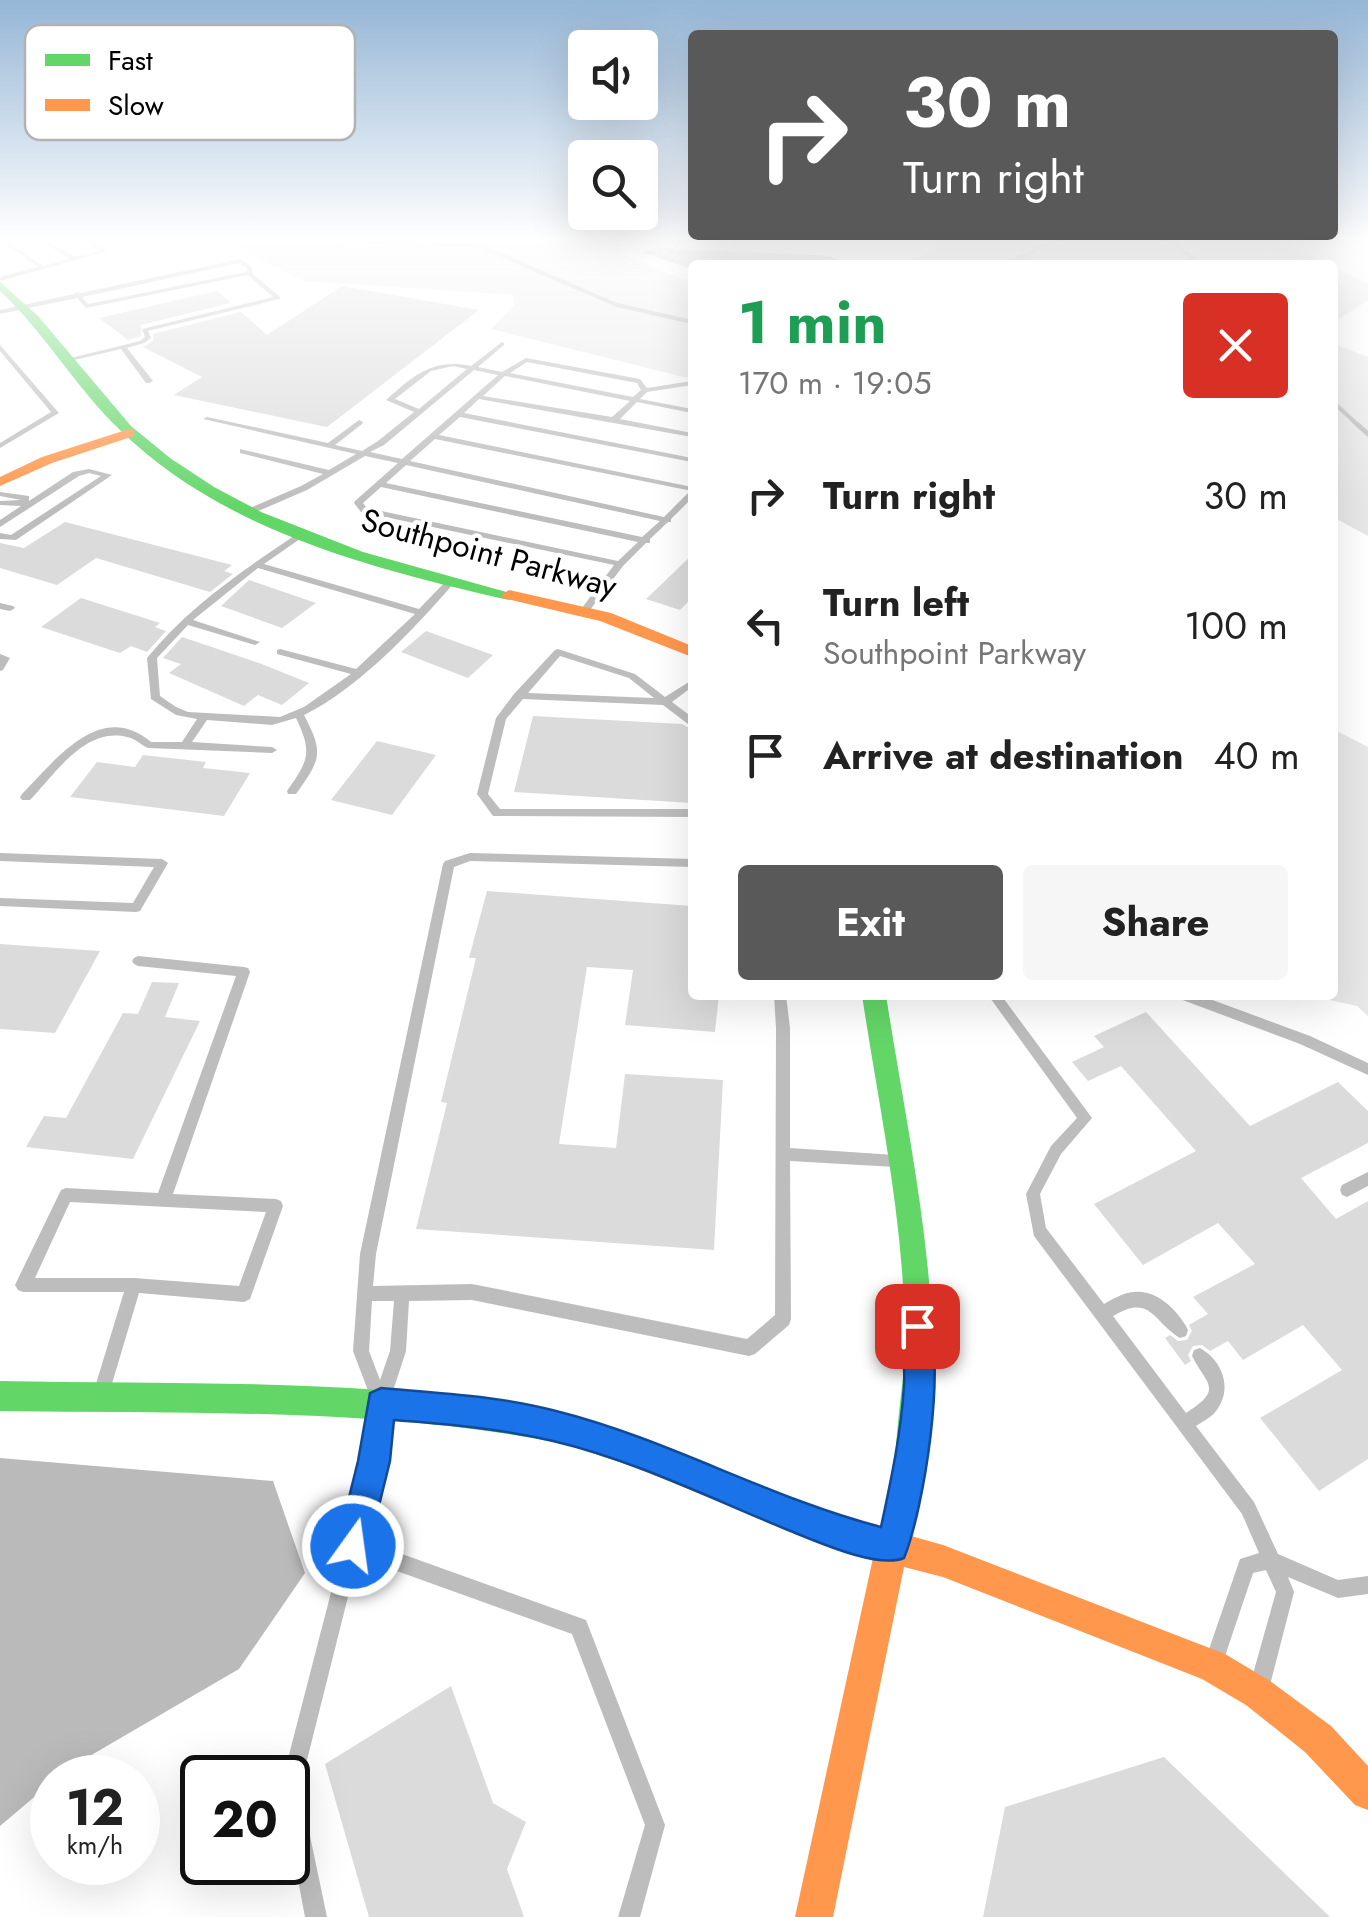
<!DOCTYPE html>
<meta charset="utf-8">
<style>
:root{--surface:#fff;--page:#f6f6f6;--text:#222;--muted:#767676;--accent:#595959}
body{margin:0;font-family:Jost,sans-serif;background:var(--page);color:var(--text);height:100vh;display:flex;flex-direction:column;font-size:38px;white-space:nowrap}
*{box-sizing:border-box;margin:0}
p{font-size:32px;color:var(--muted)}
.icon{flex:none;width:55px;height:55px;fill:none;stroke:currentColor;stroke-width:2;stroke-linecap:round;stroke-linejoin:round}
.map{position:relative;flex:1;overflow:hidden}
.drawer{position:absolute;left:688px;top:260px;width:650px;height:740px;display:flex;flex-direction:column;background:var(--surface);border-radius:10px;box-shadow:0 10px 40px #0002}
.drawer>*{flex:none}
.banner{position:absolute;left:688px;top:30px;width:650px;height:210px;border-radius:10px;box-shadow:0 10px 40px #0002;background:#595959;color:#fff;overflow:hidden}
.fabs{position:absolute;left:568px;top:30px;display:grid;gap:20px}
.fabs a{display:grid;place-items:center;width:90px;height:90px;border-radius:10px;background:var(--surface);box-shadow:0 10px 40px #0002;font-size:50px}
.speed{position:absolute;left:30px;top:1755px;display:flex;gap:20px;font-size:50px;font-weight:700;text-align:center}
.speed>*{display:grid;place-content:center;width:130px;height:130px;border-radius:50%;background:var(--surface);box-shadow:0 10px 40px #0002;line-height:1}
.speed small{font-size:25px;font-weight:400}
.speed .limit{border:5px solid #111;border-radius:15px;background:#fff;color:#111}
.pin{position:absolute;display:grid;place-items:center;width:85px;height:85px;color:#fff;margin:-42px;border-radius:20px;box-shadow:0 5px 15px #0006}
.me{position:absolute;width:110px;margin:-55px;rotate:14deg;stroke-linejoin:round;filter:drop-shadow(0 0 8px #0008)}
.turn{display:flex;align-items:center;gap:35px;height:210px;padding:0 50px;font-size:45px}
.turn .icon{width:130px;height:130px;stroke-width:2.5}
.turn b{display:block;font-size:70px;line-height:85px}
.round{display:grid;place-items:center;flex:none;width:105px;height:105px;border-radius:10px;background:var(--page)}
.overview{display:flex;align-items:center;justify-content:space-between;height:170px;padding:0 50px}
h1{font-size:60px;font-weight:700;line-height:75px;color:#1e9e55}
.primary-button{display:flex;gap:20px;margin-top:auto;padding:20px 50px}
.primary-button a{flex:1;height:115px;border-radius:10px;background:var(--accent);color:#fff;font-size:40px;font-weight:700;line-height:115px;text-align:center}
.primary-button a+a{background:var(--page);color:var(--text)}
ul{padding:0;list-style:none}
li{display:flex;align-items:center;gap:30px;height:130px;padding:0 50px}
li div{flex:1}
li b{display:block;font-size:38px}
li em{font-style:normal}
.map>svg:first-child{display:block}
.green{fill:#e8e8e8}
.water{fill:#bababa}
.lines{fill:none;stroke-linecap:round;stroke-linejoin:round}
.stream-far1{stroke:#bababa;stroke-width:4}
.stream{stroke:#bababa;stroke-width:5}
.building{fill:#dbdbdb}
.lane{fill:#bdbdbd;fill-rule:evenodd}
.fast{fill:#63d668;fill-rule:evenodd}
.slow{fill:#ff974d;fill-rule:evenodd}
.route{fill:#1a73e8;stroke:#114b97;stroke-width:2.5}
.labels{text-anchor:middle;stroke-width:9;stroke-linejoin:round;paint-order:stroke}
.far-street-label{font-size:32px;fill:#000;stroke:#fff}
.key{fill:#fff;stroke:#b2b2b2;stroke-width:2.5}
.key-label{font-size:28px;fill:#000}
</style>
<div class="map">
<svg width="1368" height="1917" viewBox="0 0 1368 1917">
<rect width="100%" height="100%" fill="#fff"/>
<!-- green -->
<g class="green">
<path d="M232,240l386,3 13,15 61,25v96l-201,-50 23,-24v-10l-211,-14 -64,-33z"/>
<path d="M937,240h336l56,25h-427l31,-14z"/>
<path d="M1332,267l36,16v18l-31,19v25l31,12v179l-35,-19z"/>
<path d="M1333,729l35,18v269l-11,-10 -50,-11h25z"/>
</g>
<!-- water -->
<g class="water">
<path d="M661,248l168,8 22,9h-159v4l-51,-17z"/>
<path d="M0,1458l273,23 32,92 -66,96 -187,109v4l-52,44z"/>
</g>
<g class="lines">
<!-- stream-far1 -->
<g class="stream-far1">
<path d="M340,240l140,6 137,59 75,17"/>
<path d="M1168,240l35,25"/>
<path d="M1005,265l52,-25"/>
<path d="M1332,401l29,27"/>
</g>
<!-- stream -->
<path class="stream" d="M1358,425l10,9"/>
</g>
<!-- building -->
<g class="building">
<path d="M342,286l137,24 -152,117 -153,-32 28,-18 -59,-30 10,-6v-7l88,-22 26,23z"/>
<path d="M217,291l14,12 -90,22v11l-13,4 -29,-22z"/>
<path d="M65,522l167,43 -8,6 9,3 -23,18 -114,-34 -39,27 -57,-17v-25l24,5z"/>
<path d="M692,555v43l-12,12 -34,-11z"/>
<path d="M249,580l67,23 -34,25 -61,-22z"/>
<path d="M81,598l79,25 -5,4 11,4 -19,21 -16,-6 -11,7 -79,-26z"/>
<path d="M426,631l67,24 -25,23 -67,-26z"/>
<path d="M182,637l77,26 50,20 -27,22 -24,-10 -14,11 -75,-33 12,-9 -18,-6z"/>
<path d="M533,716l149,8 9,5 -3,23 4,1v50l-178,-11z"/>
<path d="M377,741l59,14 -44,60 -61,-15z"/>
<path d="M143,755l63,7 -3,6 47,5 -26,43 -154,-19 27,-35 38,5z"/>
<path d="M487,891l205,15v89h27l-4,37 -90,-7 8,-55 -46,-3 -28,177 57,4 9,-74 98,6 -9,170 -298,-21 31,-126 -6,-1 35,-144h-7z"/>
<path d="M0,944l100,7 -45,82 -55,-4z"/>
<path d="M152,982l27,1 -14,34 35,4 -67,138 -107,-12 18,-31 22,2 57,-105 15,1z"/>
<path d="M1146,1012l104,114 88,-44 30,29v32l-67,35 35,41 32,-18v258l-49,32 -59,-73 82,-48 -39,-45 -60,35 -15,-19 -18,10 -8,-6 -9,1 -5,9 3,6 -6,4 -20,-27 5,-3 8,6 9,-1 5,-9 -3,-6 19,-11 -15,-17 62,-33 -37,-41 -75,42 -49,-61 102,-53 -75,-85 -33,15 -16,-19 32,-15 -10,-11z"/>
<path d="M451,1686l42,117 33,19 -19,47 17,48h-155l-44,-153z"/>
<path d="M1164,1757l166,160h-347l22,-110z"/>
</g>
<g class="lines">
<!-- lane -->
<g class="lane">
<path d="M0,240h5l38,26 26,-7 -29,-19h6l29,17 25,-6 -16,-11h6l18,11 -108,30v-4l38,-10z"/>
<path d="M241,259l11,8v6l28,24v2l-132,32 3,7 -7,5 -17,5 26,33 -4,2h-3l-25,-34 -51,12 -3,-2 73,-18 5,-4 -3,-8 131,-32 -25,-22 -162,33 -9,-10 -77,16v-4l74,-16 3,-2 3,1zM240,263l7,6 -1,3 -158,32 -6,-7z"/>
<path d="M502,342l2,1v2l-26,22 24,5 24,-14 114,21 7,9 45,-7v4l-45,7 -7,7 52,10v4l-55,-11 -17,17 72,14v4l-213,-38 -15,14 228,45v4l-232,-45 -21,18 253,52v4l-257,-52 -25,22 254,56 25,-25h3v6l-21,21v3h-3l-18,17v4h-4l-23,23 -36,48 -3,1 -5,-3 35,-47 -253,-53 -7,-9 1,-2 43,-38 -33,-7 -58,34 -51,22h-6v-4l51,-22 22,-12 -83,-21v-4l89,21 27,-16 -153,-35 4,-2 121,26 31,-23 4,2 -1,2 -27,21 27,6 16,-10 36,-29 -28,-12c28,-25 47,-42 85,-34zM527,362l110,21 4,7 -8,7 -123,-24zM453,366l14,3 -48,40 -24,-10 36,-28zM474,370l24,5 -96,84 -32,-7 14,-7zM505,376l125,25 -18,16 -129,-21zM406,465l254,56 -18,16 -256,-54zM381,487l257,55 -20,19 -251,-53 -4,-5z"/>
<path d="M0,345l59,68 -59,35v-5l51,-31 -51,-61z"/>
<path d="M89,469l23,6 -96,65 -16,-1v-6l11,2 90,-59 -12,-3 -10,3 -79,51v-7l21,-14 -21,-1v-4l21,-1 -21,-4v-4l29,4v5l44,-29z"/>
<path d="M300,532l7,2 -43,30 155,45 28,-29 8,2c-39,45 -97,107 -151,133 20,38 17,44 -8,79h-8l-1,-3c21,-30 26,-38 9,-73l-24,7 -65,-5 -15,22 80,5 5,3 -5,3 -124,-5c-7,-3 -13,-10 -21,-11 -42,-10 -71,36 -97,63h-8l-2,-3 2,-3c33,-33 78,-95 129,-52h31l15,-23 -21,-4 -25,-16 -4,-41c42,-52 98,-89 153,-126zM258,568l157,46 -59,55 -76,-20 -3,1v4l74,20 -47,33 -24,10 -92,-5 -12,-5 -16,-11 -3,-38 31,-33 67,20 5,-3 -67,-22z"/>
<path d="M0,603l13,3 2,2 -5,3 -10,-2z"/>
<path d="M558,649l77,25 30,23 27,-17v7l-20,15 20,15v8l-4,-1 -25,-19 -140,-6 -17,20 -18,75 12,15h192v8l-199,-1 -16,-22 19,-76 18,-24 41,-44zM560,656l69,22 25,20 -126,-5z"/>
<path d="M0,654l10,4 -7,12 -3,1z"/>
<path d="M0,853l162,6 6,4 -28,48 -4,1 -136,-6v-8l133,5 21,-36 -154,-6z"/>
<path d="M470,853l222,6v8l-222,-6 -16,6 -78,387 -3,32 99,-2 275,55 28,-24 1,-287 -2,-33h12l4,33v120l105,7 5,1 2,5 -2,5 -5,1 -105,-6 1,158 -2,6 -34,29 -6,2 -277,-56 -63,1 -3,50 -14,43 -2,6c-6,2 -11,3 -18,1l-19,-50 7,-97 83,-390 2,-3zM372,1301h22l-4,50 -10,29 -11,-29z"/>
<path d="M138,956l106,11 4,1 2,4 -77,222 103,5 5,2 2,5 -33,93 -6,3 -105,-9 -28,94 -2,6 -6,2 -6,-2 -2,-6 29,-95h-101l-5,-2 -3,-5 46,-95 5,-2 92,5 78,-217 -98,-10 -4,-2 -2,-3 2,-3zM70,1202l196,10 -27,74 -105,-8h-99z"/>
<path d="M988,995h13l91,123 -31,36 -21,40 6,34 58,76c9,-5 20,-12 31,-12 23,-2 44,20 53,38l-2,6 -6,2c-27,-16 -29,-45 -67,-22l73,97c38,-24 21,-28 6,-57l2,-6 6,-2c23,13 33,41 16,63 -4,6 -13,10 -20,15l58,76 24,52 60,26 30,-4v18l-30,4 -50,-21 6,15 -23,89 -3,7 -7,3 -7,-3 -3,-7 25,-89 -10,-22 -13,3 -31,92 -7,2 -7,-2 -2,-7 34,-99 19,-6 -17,-39 -208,-278 -8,-42 25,-48 26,-28z"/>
<path d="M1179,995h20l111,41 58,27v12l-68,-31 -120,-45z"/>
<path d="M1368,1172v14l-21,11 -5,-2 -2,-5 2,-5z"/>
<path d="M380,1405l6,2 2,6 -5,48 -20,79 223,80 79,205 -25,92h-22l27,-92 -73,-191 -214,-77 -58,231 27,129h-22l-17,-90v-49h-5l82,-317 7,-48 2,-6z"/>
</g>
<!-- fast -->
<g class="fast">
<path d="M0,282l38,34 93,110 39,32 44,29 47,25 102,40 154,43 -8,5c-136,-31 -286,-69 -389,-170 -44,-42 -75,-97 -120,-139z"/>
<path d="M862,995h24c20,130 50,261 47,393 -1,29 -2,63 -13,90l-11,4 -11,-4c-7,-17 5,-90 6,-114 5,-123 -24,-248 -42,-369z"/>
<path d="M0,1381c189,4 379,-4 565,33l11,4 4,11 -4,11 -11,4c-186,-37 -376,-30 -565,-33z"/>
</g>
<!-- slow -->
<g class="slow">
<path d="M129,429l5,1v6l-82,27 -52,23v-9l42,-20z"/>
<path d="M509,590l102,23 81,33v11l-92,-36 -97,-23 -2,-3z"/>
<path d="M565,1414c106,35 207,85 315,114l18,-72 11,-4 11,4 4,11 -13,69 32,9 282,109 45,27 61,45 37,40v44l-13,-5 -50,-53 -59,-47 -44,-26 -259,-102 -39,-10 -71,350h-38l78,-359 -44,-12 -195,-79 -80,-27 -4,-11 4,-11z"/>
</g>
</g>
<!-- sky -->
<linearGradient id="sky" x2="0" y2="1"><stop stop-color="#95b6d6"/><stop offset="0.47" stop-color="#fff"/><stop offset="1" stop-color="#fff" stop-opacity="0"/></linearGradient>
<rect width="1368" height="508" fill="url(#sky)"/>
<!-- route -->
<path class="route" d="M917,1311l10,4c20,48 -3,194 -23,243 -27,11 -88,-17 -116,-28 -76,-31 -154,-70 -235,-89 -52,-12 -105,-17 -159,-21l-4,41 -21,85 -4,12 -12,4 -12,-4 -4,-12 21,-85 12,-68 11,-5c58,5 118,8 175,23 112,28 213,87 325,116 10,-47 20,-93 23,-141 2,-23 -6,-49 3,-71z"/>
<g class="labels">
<!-- far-street labels -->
<g class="far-street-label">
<text transform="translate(489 553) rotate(15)" y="11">Southpoint Parkway</text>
</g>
</g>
<!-- legend -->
<rect x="25" y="25" width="330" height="115" rx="15" class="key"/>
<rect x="45" y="54" width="45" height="12" fill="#63d668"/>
<rect x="45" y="99" width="45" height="12" fill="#ff974d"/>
<g class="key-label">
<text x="108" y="70">Fast</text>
<text x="108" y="115">Slow</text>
</g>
</svg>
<div class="fabs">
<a><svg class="icon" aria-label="sound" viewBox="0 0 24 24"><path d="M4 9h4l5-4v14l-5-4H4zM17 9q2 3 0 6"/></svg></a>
<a><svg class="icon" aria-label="search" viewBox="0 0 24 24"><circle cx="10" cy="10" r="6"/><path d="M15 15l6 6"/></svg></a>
</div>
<div class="speed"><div>12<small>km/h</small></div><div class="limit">20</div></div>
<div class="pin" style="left:917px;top:1326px;background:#d93025"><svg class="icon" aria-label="arrive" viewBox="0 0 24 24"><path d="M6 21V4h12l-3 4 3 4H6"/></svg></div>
<svg class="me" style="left:353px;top:1546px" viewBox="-20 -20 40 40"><circle r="17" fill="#1a73e8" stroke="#fff" stroke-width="3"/><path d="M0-11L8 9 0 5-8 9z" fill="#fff"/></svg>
<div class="banner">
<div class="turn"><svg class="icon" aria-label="right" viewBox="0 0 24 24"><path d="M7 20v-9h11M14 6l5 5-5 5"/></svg><div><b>30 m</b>Turn right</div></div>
</div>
<section class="drawer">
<div class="overview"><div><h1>1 min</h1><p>170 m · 19:05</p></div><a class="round" style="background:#d93025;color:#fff"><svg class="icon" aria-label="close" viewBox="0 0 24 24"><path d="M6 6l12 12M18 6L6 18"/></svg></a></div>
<ul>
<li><svg class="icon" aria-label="right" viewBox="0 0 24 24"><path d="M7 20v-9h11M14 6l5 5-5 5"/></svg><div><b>Turn right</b></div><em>30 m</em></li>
<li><svg class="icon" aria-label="left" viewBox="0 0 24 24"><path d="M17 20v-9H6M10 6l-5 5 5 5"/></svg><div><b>Turn left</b><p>Southpoint Parkway</p></div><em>100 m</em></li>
<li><svg class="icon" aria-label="arrive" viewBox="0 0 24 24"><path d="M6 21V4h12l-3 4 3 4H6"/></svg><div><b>Arrive at destination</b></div><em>40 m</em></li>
</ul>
<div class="primary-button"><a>Exit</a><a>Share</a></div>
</section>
</div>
